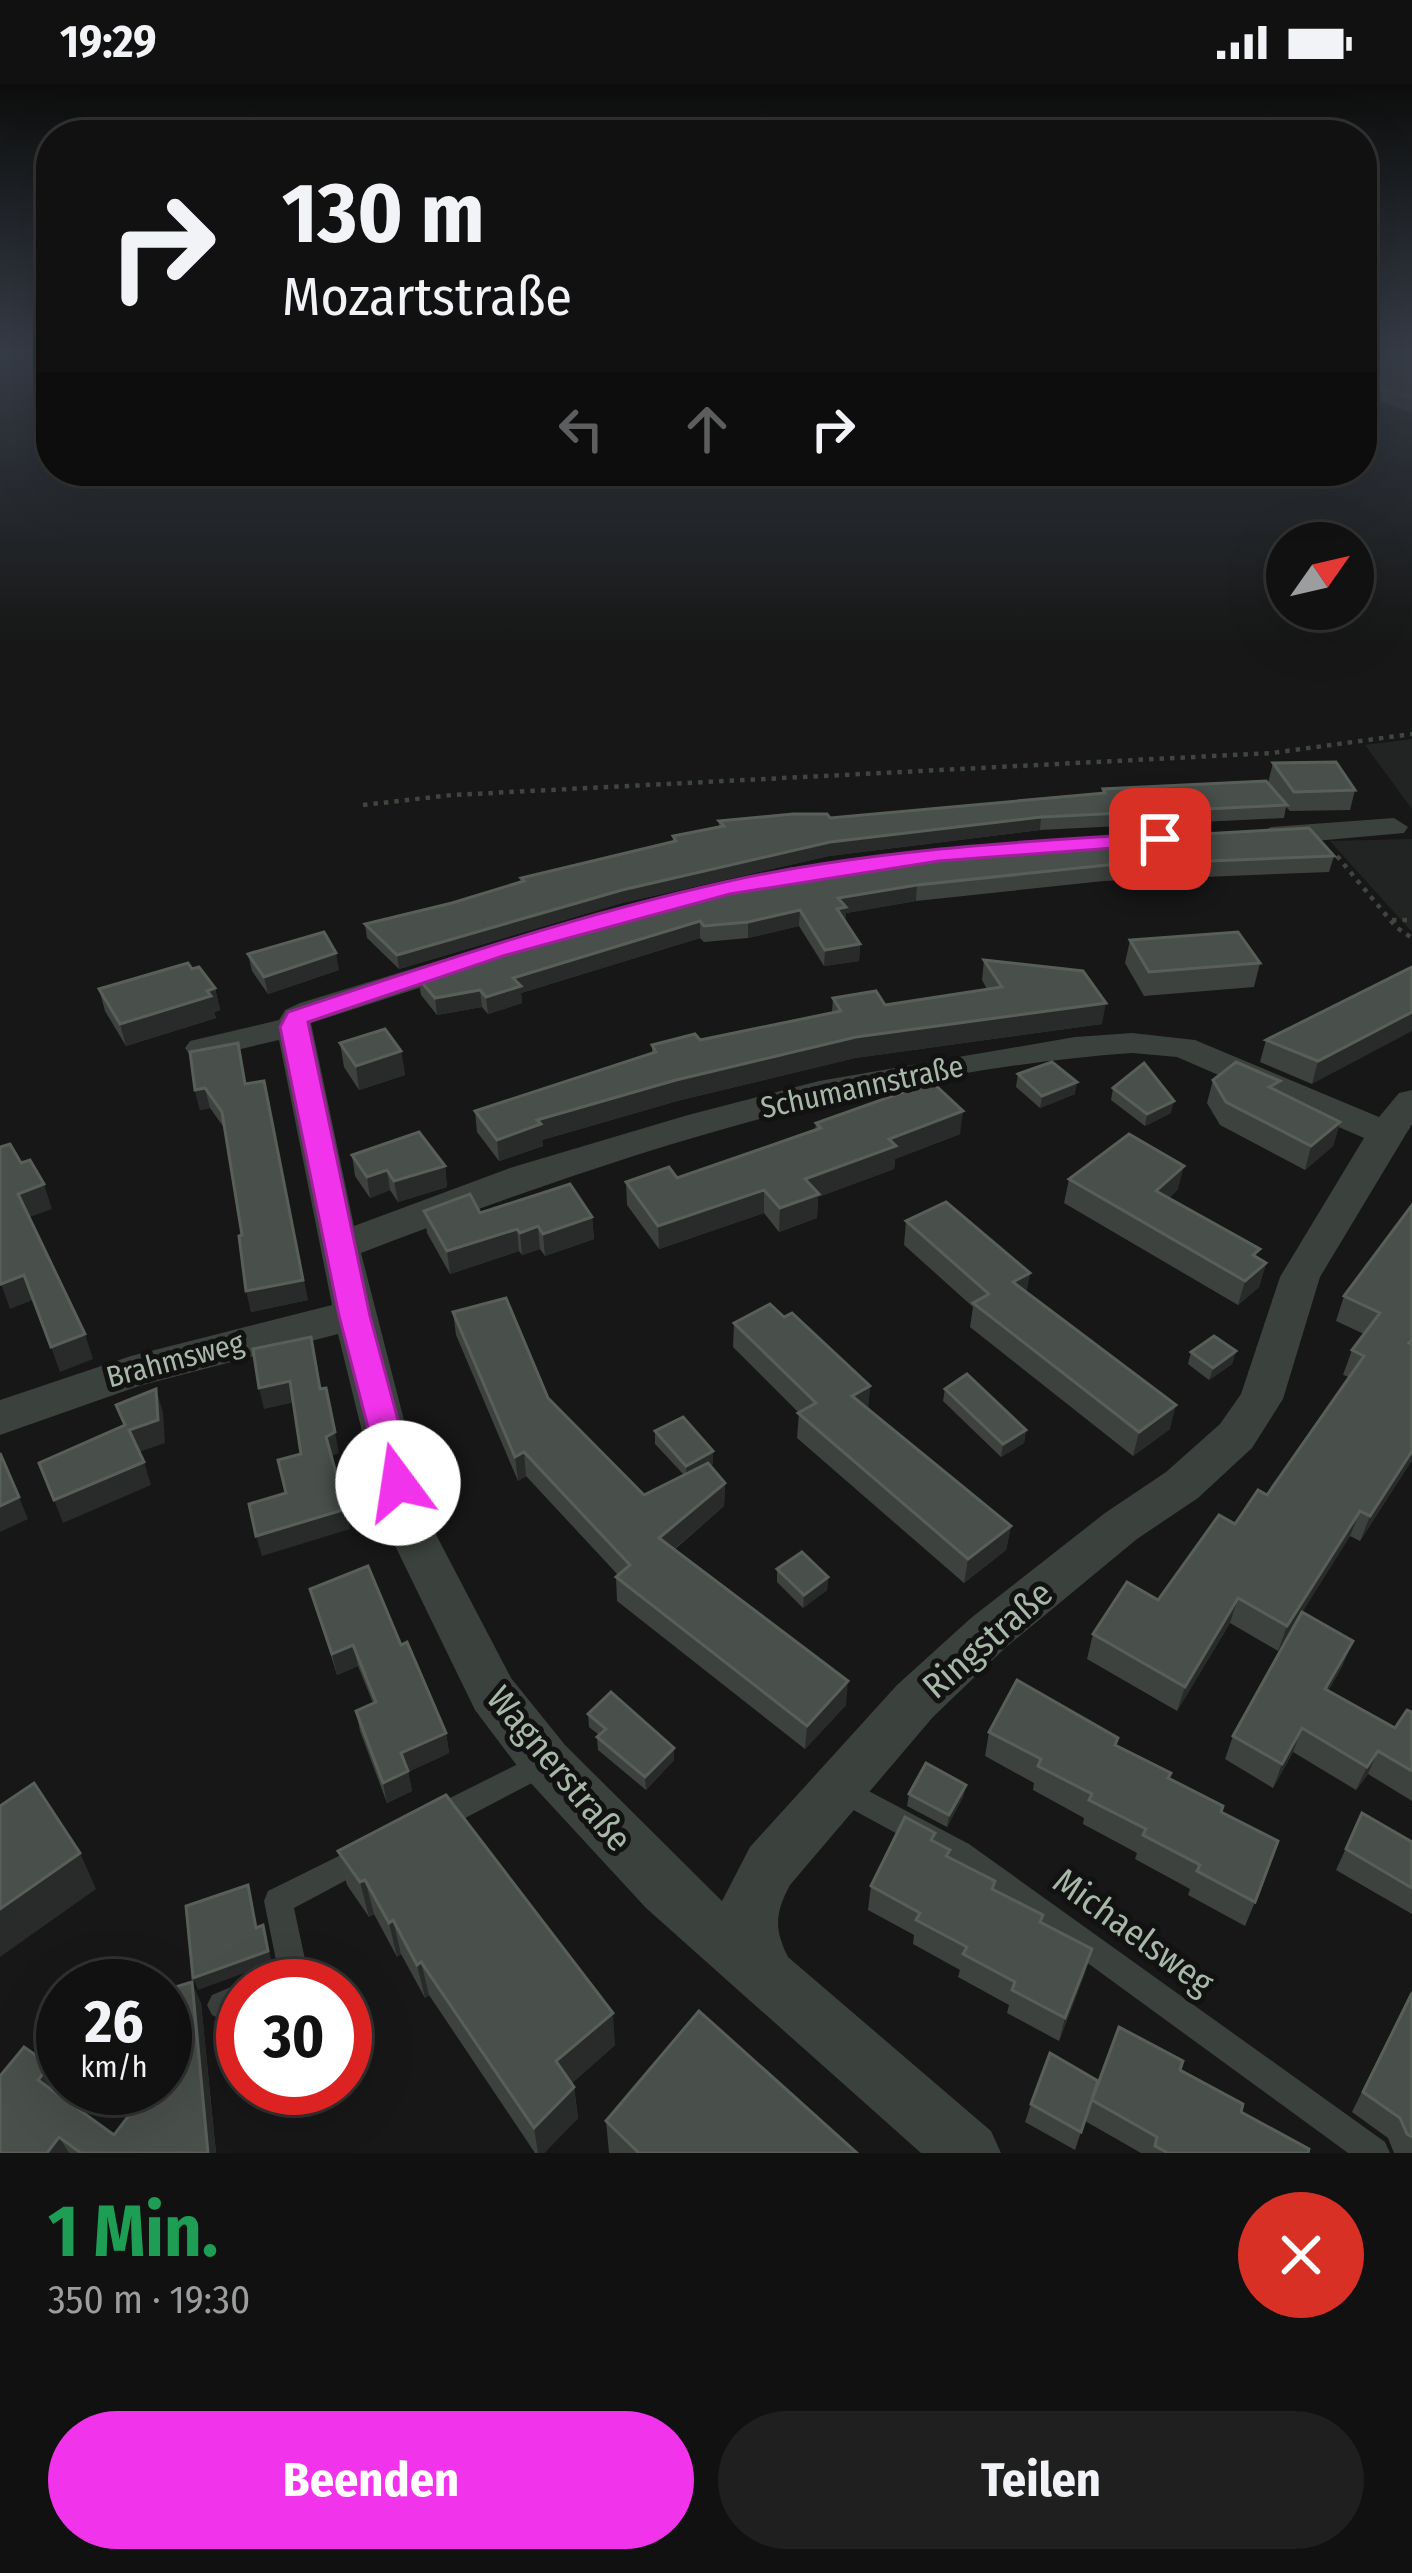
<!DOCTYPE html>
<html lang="de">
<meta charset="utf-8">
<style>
:root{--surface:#101110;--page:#1e1f1e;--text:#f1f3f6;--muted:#9c9d9f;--line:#303130;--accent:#f233ec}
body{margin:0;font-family:"Fira Sans Condensed",sans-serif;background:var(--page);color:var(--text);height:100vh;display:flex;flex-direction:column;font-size:45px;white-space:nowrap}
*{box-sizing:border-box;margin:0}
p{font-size:39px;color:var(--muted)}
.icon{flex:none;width:66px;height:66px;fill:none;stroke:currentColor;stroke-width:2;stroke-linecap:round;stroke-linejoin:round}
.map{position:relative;height:2069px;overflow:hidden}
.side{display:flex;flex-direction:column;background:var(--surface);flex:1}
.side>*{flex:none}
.guide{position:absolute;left:36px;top:36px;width:1341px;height:366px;border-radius:48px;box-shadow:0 12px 48px #0002,0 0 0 3px var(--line);background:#101110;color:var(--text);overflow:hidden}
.needle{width:78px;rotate:56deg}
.tools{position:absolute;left:1266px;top:438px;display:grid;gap:24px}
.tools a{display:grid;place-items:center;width:108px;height:108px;border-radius:50%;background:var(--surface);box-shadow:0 12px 48px #0002,0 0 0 3px var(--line);font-size:60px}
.speed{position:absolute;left:36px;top:1875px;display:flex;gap:24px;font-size:60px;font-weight:700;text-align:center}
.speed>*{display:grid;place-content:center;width:156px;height:156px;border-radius:50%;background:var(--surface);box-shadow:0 12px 48px #0002,0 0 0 3px var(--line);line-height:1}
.speed small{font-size:30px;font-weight:400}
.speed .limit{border:18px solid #d22;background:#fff;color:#111}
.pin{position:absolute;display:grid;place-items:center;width:102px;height:102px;color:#fff;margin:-51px;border-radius:24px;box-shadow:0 6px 18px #0006}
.me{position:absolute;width:132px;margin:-66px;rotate:346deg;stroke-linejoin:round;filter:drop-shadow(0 0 9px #0008)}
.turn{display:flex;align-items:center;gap:42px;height:252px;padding:0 48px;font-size:54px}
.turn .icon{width:156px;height:156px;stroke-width:2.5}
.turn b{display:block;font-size:84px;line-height:102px}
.lanes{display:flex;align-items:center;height:114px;padding:0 48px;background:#0003;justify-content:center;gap:60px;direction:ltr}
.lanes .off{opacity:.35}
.round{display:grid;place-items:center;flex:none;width:126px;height:126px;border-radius:63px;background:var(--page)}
.overview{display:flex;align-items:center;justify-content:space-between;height:204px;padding:0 48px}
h1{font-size:72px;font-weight:700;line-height:90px;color:#1e9e55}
.cta{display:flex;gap:24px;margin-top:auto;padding:24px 48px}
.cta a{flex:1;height:138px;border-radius:72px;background:var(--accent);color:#fff;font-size:48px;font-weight:700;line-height:138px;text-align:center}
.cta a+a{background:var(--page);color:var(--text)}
.status{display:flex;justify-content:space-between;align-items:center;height:84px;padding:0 60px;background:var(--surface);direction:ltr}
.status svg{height:33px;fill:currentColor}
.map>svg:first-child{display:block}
.built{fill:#222423}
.green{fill:#2f2a26}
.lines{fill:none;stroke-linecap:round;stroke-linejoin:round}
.stream{stroke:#2f3b2c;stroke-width:4.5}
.path{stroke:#3f453f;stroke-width:4.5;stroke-dasharray:4.5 6;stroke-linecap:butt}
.service{fill:#3b413c;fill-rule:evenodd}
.minor{fill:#3b413c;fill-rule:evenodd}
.wall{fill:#3e423f}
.shaded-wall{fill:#292b2a}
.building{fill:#494f4a;stroke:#585f59;stroke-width:3}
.route{fill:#f233ec;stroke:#9d2199;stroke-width:3}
.labels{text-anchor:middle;stroke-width:10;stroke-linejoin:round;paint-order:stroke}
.street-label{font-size:30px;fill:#a7b8a8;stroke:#111211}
.near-street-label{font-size:36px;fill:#a7b8a8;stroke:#111211}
</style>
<div class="status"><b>19:29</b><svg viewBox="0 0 49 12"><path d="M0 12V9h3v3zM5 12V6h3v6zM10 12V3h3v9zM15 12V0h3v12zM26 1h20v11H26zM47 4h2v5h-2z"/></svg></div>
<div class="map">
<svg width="1412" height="2069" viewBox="0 0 1412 2069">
<rect width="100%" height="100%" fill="#161716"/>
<!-- built -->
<g class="built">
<path d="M1412,655v70l-47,-64z"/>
<path d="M1412,755v93l-82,-91z"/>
</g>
<!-- green -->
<path class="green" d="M1362,276h50v53l-50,-18z"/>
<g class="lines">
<!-- stream -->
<path class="stream" d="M1362,299l50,14"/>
<!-- path -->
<g class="path">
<path d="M363,721l89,-10 820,-42 140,-19"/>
<path d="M1337,772l59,71 16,11"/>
<path d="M1392,836h20"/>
</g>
<!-- service -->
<g class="service">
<path d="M542,1668l9,3 4,9 -4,9 -103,54 -10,4 -10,-4 -4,-9 4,-9z"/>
<path d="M844,1694l125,66 416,298 5,11h-42l-399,-291 -114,-62 -4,-9 4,-9z"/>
<path d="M361,1761l10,4 4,9 -4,9 -77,41 15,70 -4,8h-47l5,-10 15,-6 -14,-69 4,-10z"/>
<path d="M243,1898l9,4h-9v26l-21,8 -10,-5 -5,-10 5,-10z"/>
</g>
<!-- minor -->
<g class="minor">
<path d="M1394,734l14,9 -4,6 -133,12 -14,-9 14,-9z"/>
<path d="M792,783l15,9 -5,6 -241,60 -250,81 43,203 159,-59 175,-52 131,-34 256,-44 57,-4 63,7 184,77 20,-24 13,-3v34l-92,153 -37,122 -31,49 -54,50 -61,41 -132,109 -72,69 -143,168c-15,28 -16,44 -2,72l203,174 10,22h-80l-275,-245 -119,-129 -52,-69 -90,-185 -47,-191 -199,52 -139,49v-35l131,-44 201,-51 -53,-265 -77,18 -12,-3 -5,-7 5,-7 89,-21 6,-10 15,-7 299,-91zM1132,969l45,4 187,81 -84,139 -39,117 -21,30 -54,48 -61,41 -134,105 -74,67 -147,162 -28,54 -157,-156 -54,-67 -80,-153 -70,-272c248,-95 504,-181 771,-200z"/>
</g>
</g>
<!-- wall -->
<g class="wall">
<path d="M1273,679l82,27 -5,20 -60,1 -4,-4 -2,11 -244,12 -211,26 -207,47 -223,66 -32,-31 -2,-14 87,-21 69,-21v-4l152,-36v-6l46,-9v-6l111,-3 272,-24 1,-5 165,-6z"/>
<path d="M1334,772l-5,16 -225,9 -188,20 -70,12 -1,8 15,23 -1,17 -35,5 -25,-40 -51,12 -44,4 -4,-4 -179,55 1,10 -34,11 -6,-7 -45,8 -16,-20 -3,-17 417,-113z"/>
<path d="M1130,856l130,23 -6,24 -110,9 -19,-33z"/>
<path d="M248,870l91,16 -71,24 -16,-23z"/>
<path d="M984,876l118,64 -247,34 -178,43 -135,39 1,6 -44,15 -22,-29 -2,-21 177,-58v-8l48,-5 132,-28 1,-14 52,7 102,-16 -5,-9z"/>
<path d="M1412,883l-100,117 -52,-22 6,-22z"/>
<path d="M192,885l23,19 5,22 -6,2 2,6 -90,28 -21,-35 -6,-22z"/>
<path d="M340,959l61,8 4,24 -46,15 -15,-23z"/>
<path d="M1018,990l57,20 -35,14 -24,-21z"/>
<path d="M1213,996l67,1 -2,10 62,31 -7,24 -28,24 -85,-45 -13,-22z"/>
<path d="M246,1000l62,216 -57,12 -9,-77 -17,-106 -15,-21 -10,2 -5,-20z"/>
<path d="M1113,1004l58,25 -26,13 -34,-26z"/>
<path d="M816,1039l144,11 -65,25 -1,10 -76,28 -1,21 -38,14 -15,-19 -105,36 -32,-44 -1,-23 51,-4 138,-48z"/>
<path d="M352,1071l93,11 2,21 -49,15 -8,-12 -20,8 -15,-22z"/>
<path d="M1069,1095l109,10 -9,9 97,65 -7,24 -21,18 -174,-102z"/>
<path d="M1412,1121v255l-52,81 -10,-5 -48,76 41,53 -15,26 67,37 17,-16v89l-44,-27 -12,16 -63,-38 -20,36 -48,-29 8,-23 66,-118 -21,33 -48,-28 -53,88 -90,-52 6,-25 65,-34 109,-105 82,-118 -6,-2 9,-25 12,-16 -28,-13 8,-25z"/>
<path d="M424,1127l168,6 2,22 -49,17 -5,-7 -18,6 -3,-4 -69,23 -23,-41z"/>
<path d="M906,1137l120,71 144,137 -37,27 -163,-129 3,-20 -69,-62z"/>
<path d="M453,1228l95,86 96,97 40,-20 -29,-31v-13l58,33 -3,2 15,17 -1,23 -50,44 172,155 -41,44 -188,-148 -1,-24 2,-2 -92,-99 -8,5 -62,-146z"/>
<path d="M784,1233l86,69 -2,22 143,118 -5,24 -42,33 -167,-145 2,-25 -66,-66 1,-24z"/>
<path d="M1236,1267l-4,13 -23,16 -21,-16 3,-12z"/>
<path d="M945,1305l81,41 -2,13 -23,14 -58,-56z"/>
<path d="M777,1485l51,8 -1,13 -24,18 -26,-26z"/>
<path d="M310,1505l91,56 45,88 3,20 -41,19 4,19 -25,12 -27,-72 -4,-20 17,-8 -15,-37 -21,9z"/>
<path d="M588,1630l86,34v12l-28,30 -48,-40 -1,-13 2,-2 -10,-8z"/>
<path d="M989,1648l129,6 -2,7 105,67 34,90 -10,24 -57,-31 2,-6 -55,-30 2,-6 -54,-29 1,-6 -51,-28 1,-7 -49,-27z"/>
<path d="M966,1701l-3,12 -16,30 -40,-21 2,-12z"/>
<path d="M1362,1729l50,29v72l-76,-44z"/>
<path d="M935,1749l-1,9 14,15 46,33 49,25 -2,7 44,51 -26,68 -52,-28 2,-8 -51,-28 2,-7 -47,-26 1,-9 -46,-25 3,-24z"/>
<path d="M338,1767l277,194 -43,38 2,4 4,31 -34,35h-9l-106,-158 -4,3 -24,-44 -4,3 -23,-43 -5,3 -22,-32z"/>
<path d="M1412,1906v163h-18l-6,-15 -36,-26z"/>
<path d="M201,1919l15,150h-216l62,-67 -6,7 58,42 26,-34 -8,-13h33z"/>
<path d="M1119,1943l122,85 67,41h-167l-56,-32z"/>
<path d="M1098,1997l-23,69 -50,-28 6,-18z"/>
<path d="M606,2037l251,32h-248z"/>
</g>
<!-- shaded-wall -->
<g class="shaded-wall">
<path d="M1041,733l-1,13 -211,26 -207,47 -223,66 -2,-14 225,-65 208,-48z"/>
<path d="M917,801l-1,16 -70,12 -1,10 -9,2 2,-27z"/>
<path d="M800,826l-1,16 -51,12v-16z"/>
<path d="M700,837v17l-179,55 1,10 -34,11 -2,-17 27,-19z"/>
<path d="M860,860l-1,17 -35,5 1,-16z"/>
<path d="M336,869l3,17 -71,24 -4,-17z"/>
<path d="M215,904l5,22 -6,2 2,6 -90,28 -6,-22z"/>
<path d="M480,906l2,17 -45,8 -2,-17z"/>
<path d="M1106,919l-4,21 -247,34 -178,43 -135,39 1,6 -44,15 -2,-21 40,-20 139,-40 180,-43z"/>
<path d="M1412,928v19l-100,53 6,-23z"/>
<path d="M401,967l4,24 -46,15 -3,-24z"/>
<path d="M1077,998l-2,12 -35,14 2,-12z"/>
<path d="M205,1004l5,20 -10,2 -5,-20z"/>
<path d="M268,1016l40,200 -57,12 -5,-21z"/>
<path d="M1174,1017l-3,12 -26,13 2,-12z"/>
<path d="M963,1027l-3,23 -65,25 -1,10 -76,28 -1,21 -38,14 1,-24 25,-29 84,-40z"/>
<path d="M1340,1038l-7,24 -28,24 6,-24z"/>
<path d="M445,1082l2,21 -49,15 -4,-21z"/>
<path d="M1184,1082l-6,23 -27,25 5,-23z"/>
<path d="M387,1086l3,20 -20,8 -3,-21z"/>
<path d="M44,1100l8,25 -25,9 -9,-24z"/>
<path d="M764,1106v23l-105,36 -1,-23z"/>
<path d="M592,1133l2,22 -49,17 -2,-22z"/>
<path d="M538,1142l2,23 -18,6 -2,-22z"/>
<path d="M517,1145l2,22 -69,23 -3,-23z"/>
<path d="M1266,1179l-7,24 -21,18 7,-24z"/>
<path d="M1030,1189l-4,24 -13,-15z"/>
<path d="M24,1191l9,25 -23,9 -9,-25z"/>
<path d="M85,1250l8,25 -33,13 -9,-25z"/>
<path d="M1236,1267l-4,13 -23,16 4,-12z"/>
<path d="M290,1297l5,21 -31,7 -5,-21z"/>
<path d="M870,1302l-2,25 -16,-15z"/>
<path d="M156,1305l7,23 2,31 -29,10 -7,-23z"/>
<path d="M1176,1321l-6,24 -37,27 6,-24z"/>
<path d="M1026,1346l-2,13 -23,14 2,-13z"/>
<path d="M335,1348l4,21 -9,4 -4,-20z"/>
<path d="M713,1367v13l-26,15 -1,-13z"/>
<path d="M1412,1367v9l-52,81 10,-25z"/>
<path d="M524,1368l2,24 -8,5 -3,-24z"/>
<path d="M144,1378l7,23 -88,38 -9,-23z"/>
<path d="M725,1399l-1,23 -65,56v-24z"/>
<path d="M19,1413l9,22 -28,13v-26z"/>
<path d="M346,1425l4,20 -88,27 -6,-20z"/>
<path d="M1360,1427l-10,25 -72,115 9,-25z"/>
<path d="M1011,1442l-5,24 -42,33 4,-24z"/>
<path d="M828,1493l-1,13 -24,18 1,-13z"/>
<path d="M1238,1514l-8,25 -53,88 8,-24z"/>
<path d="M1353,1557l-10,24 -28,48 10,-24z"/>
<path d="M353,1561l5,21 -21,9 -5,-21z"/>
<path d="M848,1597l-2,24 -41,44 2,-23z"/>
<path d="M1302,1644l-9,24 -20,36 9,-24z"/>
<path d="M446,1649l3,20 -41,19 4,19 -25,12 -4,-20 18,-30z"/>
<path d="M674,1664v12l-28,30 -1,-13z"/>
<path d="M1378,1667l-10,23 -12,16 11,-23z"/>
<path d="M966,1701l-3,12 -16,30 2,-12z"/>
<path d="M80,1769l16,36 -96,68v-48z"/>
<path d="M365,1796l9,34 -5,3 -9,-35z"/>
<path d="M393,1836l8,34 -4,3 -8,-34z"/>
<path d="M263,1841l9,38 -74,27 -5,-12z"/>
<path d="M1092,1865l-7,24 -26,68 6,-23z"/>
<path d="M421,1878l8,33 -4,3 -8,-33z"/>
<path d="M192,1898l9,21 15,150h-8z"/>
<path d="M613,1929l2,32 -55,49 -4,-33z"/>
<path d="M50,1981l12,21 -12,15 -12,-21z"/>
<path d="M574,2003l4,31 -34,35h-6l-4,-25z"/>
<path d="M59,2053l10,16h-22z"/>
</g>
<!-- building -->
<g class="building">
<path d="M1336,678l19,28 -61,2 -21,-29z"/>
<path d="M1266,697l21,24 -246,12 -211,25 -208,48 -225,65 -32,-31 87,-21 72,-22 -3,-3 155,-37 -3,-5 51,-10 -5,-5 74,-7h34l3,4 275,-25 -2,-4z"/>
<path d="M1309,744l25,28 -227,9 -190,20 -79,13 8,9 -9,2 23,35 -35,6 -25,-40 -52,12 -44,4 -4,-5 -187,57 8,8 -35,11 -6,-7 -45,8 -17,-20 204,-67 213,-46 195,-21z"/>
<path d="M324,848l12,21 -72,24 -16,-23z"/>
<path d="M1238,848l22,31 -111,9 -19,-32z"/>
<path d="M984,876l99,11 23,32 -250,34 -180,43 -139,40 4,4 -44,16 -22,-29 181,-59 -4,-7 43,-11 5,6 141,-29 -8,-13 43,-7 9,14 117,-18z"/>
<path d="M188,879l4,6 7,-2 16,21 -8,3 4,5 -91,28 -21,-35z"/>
<path d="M1412,883v45l-94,49 -52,-21z"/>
<path d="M385,945l16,22 -45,15 -16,-23z"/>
<path d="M238,959l7,41 19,-3 39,199 -57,11 -7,-55 3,-1 -20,-123 -17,-24 -10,2 -5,-38z"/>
<path d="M1052,978l25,20 -35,14 -24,-22z"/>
<path d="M1236,978l44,19 -11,6 71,35 -29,24 -85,-44 -13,-22z"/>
<path d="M1144,979l30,38 -27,13 -34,-26z"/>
<path d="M932,998l31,29 -74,28 7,7 -91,33 14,15 -39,14 -16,-18 -106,36 -32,-44 43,-15 8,11 144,-50 -5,-5z"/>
<path d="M419,1048l26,34 -51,15 -7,-11 -20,7 -15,-22z"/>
<path d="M1129,1050l55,32 -28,25 104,58 -7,6 13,8 -21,18 -176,-102z"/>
<path d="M10,1060l11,19 9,-3 14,24 -26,10 67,140 -34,13 -27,-72 -23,9 -1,-3v-134z"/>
<path d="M570,1100l22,33 -49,17 -5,-8 -18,7 -3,-4 -70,22 -23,-40 46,-17 10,19z"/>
<path d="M946,1118l84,71 -17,9 163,123 -37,27 -166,-129 16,-9 -83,-73z"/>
<path d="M1412,1121v134l-3,4 3,1v107l-42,65 -10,-5 -73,115 -49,-28 -53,89 -92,-53 34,-52 31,18 61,-85 16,9 23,-34 9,5 97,-139 -12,-6 28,-37 -36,-17z"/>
<path d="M506,1214l42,100 96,97 64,-32 17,20 -66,55 189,143 -41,45 -191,-149 14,-12 -106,-113 -9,5 -62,-145z"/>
<path d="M770,1220l14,13 8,-4 78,73 -18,10 159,130 -43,33 -170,-146 18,-10 -82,-80z"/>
<path d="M1214,1252l22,15 -23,17 -22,-16z"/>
<path d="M311,1253l9,52 6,-1 9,44 -9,5 20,72 -90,27 -7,-32 37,-11 -8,-33 23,-6 -11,-73 -31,7 -6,-39z"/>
<path d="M967,1290l59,56 -23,14 -58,-55z"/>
<path d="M156,1305l2,31 -29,10 15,32 -90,38 -15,-37 86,-38 -9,-20z"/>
<path d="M683,1333l30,34 -27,15 -31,-35z"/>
<path d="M0,1369l19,44 -19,9z"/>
<path d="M802,1468l26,25 -24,18 -27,-26z"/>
<path d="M368,1482l33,79 6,-3 39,91 -45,20 7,18 -25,12 -27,-72 20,-9 -23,-57 -21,9 -22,-65z"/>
<path d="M1302,1528l51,29 -28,48 70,39 12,-18 5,2v59l-34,-20 -11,16 -65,-39 -20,36 -49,-28z"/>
<path d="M1017,1596l101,58 -3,7 56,28 -3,5 55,28 -2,6 57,29 -23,61 -58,-31 3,-6 -57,-30 3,-6 -57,-29 3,-6 -54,-28 3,-7 -52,-27z"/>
<path d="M611,1608l63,56 -29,29 -48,-40 9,-8 -18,-15z"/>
<path d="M926,1679l40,22 -17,30 -40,-21z"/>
<path d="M34,1699l46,70 -80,56v-103z"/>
<path d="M446,1711l167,218 -57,48 18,26 -40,41 -113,-166 -4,3 -24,-45 -4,3 -24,-43 -5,2 -22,-31z"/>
<path d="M1362,1729l50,29v46l-66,-39z"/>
<path d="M905,1733l30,16 -4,7 19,10 -4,6 49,25 -3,8 51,26 -3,7 52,27 -27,69 -53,-28 3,-8 -52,-28 4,-7 -51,-27 4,-7 -49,-27z"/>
<path d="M248,1801l8,43 7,-3 5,26 -75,27 -7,-72z"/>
<path d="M192,1898l16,171h-127l-22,-16 -12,16h-47v-77l24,-29 26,18 -12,15 76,55 33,-43 -7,-4h25v-98z"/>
<path d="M1412,1909v144l-5,-3 -7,-16 -37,-26z"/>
<path d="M699,1927l158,142h-218l-33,-32z"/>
<path d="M1119,1943l64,34 -3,9 63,34 -2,8 68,37 -1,4h-140l-13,-7 2,-9 -65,-37z"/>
<path d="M1050,1969l48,28 -17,51 -50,-28z"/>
</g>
<!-- sky -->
<linearGradient id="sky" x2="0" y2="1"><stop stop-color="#0c0d0c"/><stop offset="0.48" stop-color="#363c47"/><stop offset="1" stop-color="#363c47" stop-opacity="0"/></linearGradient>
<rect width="1412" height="559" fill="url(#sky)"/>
<!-- route -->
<path class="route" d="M1160,749l7,2v9l-228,17 -209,33 -227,62 -195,66 62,294 45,167 -5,10 -12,4 -13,-4 -46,-177 -59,-289 8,-15c144,-48 289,-97 437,-130 142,-32 290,-40 435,-49z"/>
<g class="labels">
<!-- street labels -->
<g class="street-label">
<text transform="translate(862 1003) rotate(-12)" y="10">Schumannstraße</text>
<text transform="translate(175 1276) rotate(-15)" y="10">Brahmsweg</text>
</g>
<!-- near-street labels -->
<g class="near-street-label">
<text transform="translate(987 1555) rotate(-41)" y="13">Ringstraße</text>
<text transform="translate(560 1684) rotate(50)" y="13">Wagnerstraße</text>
<text transform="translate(1134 1847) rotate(36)" y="13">Michaelsweg</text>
</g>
</g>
</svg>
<div class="tools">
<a><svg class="needle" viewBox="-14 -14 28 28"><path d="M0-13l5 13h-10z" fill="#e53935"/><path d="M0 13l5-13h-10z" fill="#9c9d9f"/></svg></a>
</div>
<div class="speed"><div>26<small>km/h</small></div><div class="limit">30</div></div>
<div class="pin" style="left:1160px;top:755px;background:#d93025"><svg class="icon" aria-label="arrive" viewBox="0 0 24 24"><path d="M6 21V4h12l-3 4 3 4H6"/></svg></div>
<svg class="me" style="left:398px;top:1399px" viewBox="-20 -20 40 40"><circle r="19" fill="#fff"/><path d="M0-13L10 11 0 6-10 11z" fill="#f233ec"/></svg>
<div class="guide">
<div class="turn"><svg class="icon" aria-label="right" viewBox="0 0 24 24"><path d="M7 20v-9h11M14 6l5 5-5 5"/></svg><div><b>130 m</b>Mozartstraße</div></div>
<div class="lanes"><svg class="icon off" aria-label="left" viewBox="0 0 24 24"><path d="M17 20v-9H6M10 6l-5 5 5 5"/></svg><svg class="icon off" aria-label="ahead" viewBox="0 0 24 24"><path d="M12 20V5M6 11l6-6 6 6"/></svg><svg class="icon" aria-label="right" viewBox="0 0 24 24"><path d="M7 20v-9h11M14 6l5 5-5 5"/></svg></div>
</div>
</div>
<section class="side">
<div class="overview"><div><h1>1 Min.</h1><p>350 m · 19:30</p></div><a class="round" style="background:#d93025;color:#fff"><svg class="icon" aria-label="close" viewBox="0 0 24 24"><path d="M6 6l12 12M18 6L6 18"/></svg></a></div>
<div class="cta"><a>Beenden</a><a>Teilen</a></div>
</section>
